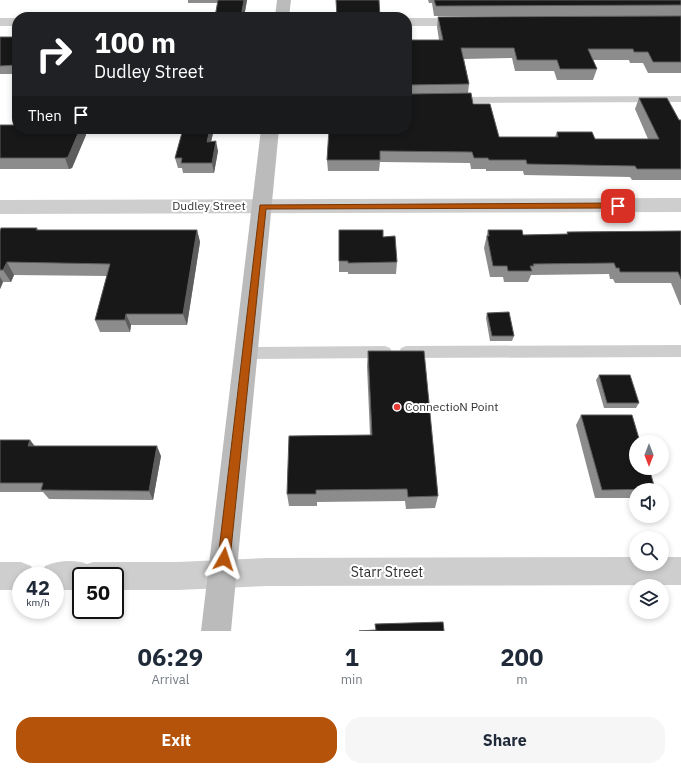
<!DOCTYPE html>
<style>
:root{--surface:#fff;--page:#f6f6f7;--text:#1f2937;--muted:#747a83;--accent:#b45309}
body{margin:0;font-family:"IBM Plex Sans",sans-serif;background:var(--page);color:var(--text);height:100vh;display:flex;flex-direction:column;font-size:15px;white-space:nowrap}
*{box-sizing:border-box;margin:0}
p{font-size:13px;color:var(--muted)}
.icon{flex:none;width:22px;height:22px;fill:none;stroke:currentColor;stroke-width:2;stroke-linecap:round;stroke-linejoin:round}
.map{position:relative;height:631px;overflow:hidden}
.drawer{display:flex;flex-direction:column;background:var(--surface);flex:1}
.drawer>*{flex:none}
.hud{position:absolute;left:12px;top:12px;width:400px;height:122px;border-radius:16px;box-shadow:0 2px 6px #0003;background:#202124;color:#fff;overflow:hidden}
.needle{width:26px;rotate:180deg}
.controls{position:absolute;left:629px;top:435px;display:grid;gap:8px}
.controls a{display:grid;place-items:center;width:40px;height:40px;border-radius:50%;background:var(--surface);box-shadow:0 2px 6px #0003;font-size:20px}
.speed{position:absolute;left:12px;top:567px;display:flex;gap:8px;font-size:20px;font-weight:700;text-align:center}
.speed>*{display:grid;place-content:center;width:52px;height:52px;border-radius:50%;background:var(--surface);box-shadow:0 2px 6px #0003;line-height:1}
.speed small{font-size:10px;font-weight:400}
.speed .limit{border:2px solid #111;border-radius:6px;background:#fff;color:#111}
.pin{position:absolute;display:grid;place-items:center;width:34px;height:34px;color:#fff;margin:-17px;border-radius:8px;box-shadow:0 2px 6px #0006}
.me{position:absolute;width:44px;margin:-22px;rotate:6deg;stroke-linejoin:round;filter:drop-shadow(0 0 3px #0008)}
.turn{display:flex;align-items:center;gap:14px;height:84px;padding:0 16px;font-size:18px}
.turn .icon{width:52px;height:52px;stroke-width:2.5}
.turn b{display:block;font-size:28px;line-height:34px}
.then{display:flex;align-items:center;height:38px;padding:0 16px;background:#0003;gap:8px;font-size:15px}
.eta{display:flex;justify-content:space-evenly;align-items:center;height:68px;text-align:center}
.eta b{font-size:24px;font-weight:700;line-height:28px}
.action{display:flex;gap:8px;margin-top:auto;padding:8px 16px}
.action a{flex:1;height:46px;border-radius:16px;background:var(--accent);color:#fff;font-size:16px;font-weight:700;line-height:46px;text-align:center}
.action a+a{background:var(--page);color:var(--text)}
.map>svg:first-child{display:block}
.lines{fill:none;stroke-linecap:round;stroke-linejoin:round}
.lane{fill:#cecece;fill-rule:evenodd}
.street{fill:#cecece;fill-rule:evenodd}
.secondary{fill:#bbb;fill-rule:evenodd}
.wall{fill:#8c8c8c}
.shaded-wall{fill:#5d5d5d}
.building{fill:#181818;stroke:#5d5d5d}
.route{fill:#b45309;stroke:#753606}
.poi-dot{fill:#e63c35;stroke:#fff;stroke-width:1.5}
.labels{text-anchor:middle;stroke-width:4;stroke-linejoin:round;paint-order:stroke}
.street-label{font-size:12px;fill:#313131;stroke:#fff}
.poi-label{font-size:12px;fill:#313131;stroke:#fff;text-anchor:start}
.near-street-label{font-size:14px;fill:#313131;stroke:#fff}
</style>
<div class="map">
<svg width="681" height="631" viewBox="0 0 681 631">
<rect width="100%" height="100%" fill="#fff"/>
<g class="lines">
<!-- lane -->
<g class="lane">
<path d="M681,96v6l-226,1 -5,-3 5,-3z"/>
<path d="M681,345v12l-275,1 -5,-2 -2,-4 2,-4 5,-2z"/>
<path d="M385,346l5,2 2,4 -2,4 -5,2 -138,1 -5,-2 -2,-4 2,-4 5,-2z"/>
</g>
<!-- street -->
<g class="street">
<rect x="0" y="18" width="17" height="8"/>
<path d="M407,18h61l5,1 2,3 -2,3 -5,1h-61z"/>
<path d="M681,198v14l-681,2v-14z"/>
<path d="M636,557v7h26v-7h19v28l-414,1 -89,4h-63v-14h-34v14h-26v-14h-14l4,-10c12,-5 29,-7 42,-2l6,-2h85l89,-4z"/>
<path d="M0,562h21l10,4 4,10h-14v14h-21z"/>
</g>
<!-- secondary -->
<g class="secondary">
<path d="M277,0h14l-2,17h-14z"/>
<path d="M261,129h18l-48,502h-30z"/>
</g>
</g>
<!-- wall -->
<g class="wall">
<path d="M188,0h59l-3,17 -27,-14h-29z"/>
<path d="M428,0h253v16h-247l-2,-13h-3z"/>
<path d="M681,16v57h-33l-5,-10h-13l-1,-3h-36l4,9 -4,11h-36l-3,-9h-39l-3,-13 -48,1 5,25 -1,9 5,11 26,33h56l2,-5 38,7h53l-13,-30 4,-11 40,22h2v60h-49l-2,-3 -106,-2 -1,-4h-37v-2h-15l-1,-6 -90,-1 -1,9h-51l-1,-11 80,-120h32l-2,-13 1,-10z"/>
<rect x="0" y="37" width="17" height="37"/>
<path d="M0,125l17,4h67l2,6 -14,33 -3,1h-69z"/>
<path d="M214,129l-3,12 7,10 -4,22h-31l-1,-5h-4l-3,-10z"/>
<path d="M37,228l1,2h159l3,12 -13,83h-56l-1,7h-30l-5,-12 12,-44 -93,-1 -3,7h-8l-3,7v-58z"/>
<path d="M339,230l44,7 14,25 -1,12h-48v-2h-9z"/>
<path d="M488,230l35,5 44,-1v-2l114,-1v74h-1l-9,-22h-56l-2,-4h-3l-1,-5 -78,1 -3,7h-24l-1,-5h-13l-6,-29z"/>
<path d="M487,313l27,23 -2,5h-22l-4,-23z"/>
<path d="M368,351l70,145 -3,12 -29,1 -1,-8 -88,1v4h-28l-2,-12 83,-59 -3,-69z"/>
<path d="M599,375l40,28 -3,5h-32l-8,-28z"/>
<path d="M581,415l74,74 -1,1h-18v8h-41l-19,-73z"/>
<path d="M0,440h30l4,6 127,10 -8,44 -104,-1 -6,-7h-43z"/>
</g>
<!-- shaded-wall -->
<g class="shaded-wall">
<path d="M244,0h3l-3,17h-3z"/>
<path d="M80,129h4l2,6 -14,33 -3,1 -4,-11z"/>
<path d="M210,129h4l-5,22 -2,-9z"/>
<path d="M216,141l2,10 -4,22 -2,-10z"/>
<path d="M197,230l3,12 -13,83 -4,-11z"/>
<path d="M7,262l7,13 -3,7 -8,-12z"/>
<path d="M0,277l3,5 -3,7z"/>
<path d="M126,314l5,11 -1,7 -5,-12z"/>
<path d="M30,440l7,9 -9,-3z"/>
<path d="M157,446l4,10 -8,44 -4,-9z"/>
</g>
<!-- building -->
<g class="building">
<path d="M218,0h26l-3,17h-26z"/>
<path d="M336,0h43l1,17h-43z"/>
<path d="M434,0h247v5l-245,1z"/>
<path d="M681,16v46h-28l-5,-10h-14l-1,-3h-45l9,20h-37l-3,-9h-40l-3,-12h-53l8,36 -61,1 -1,1v-46h36l-5,-23z"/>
<path d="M0,37h17v28l-17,1z"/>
<path d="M407,89l1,5 63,-1 2,11h17l9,33h59l-1,-5h35l3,7h64l-20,-41h28l12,22h2v49h-44l-2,-3 -108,-2 -1,-4h-37l-1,-2h-14l-2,-6 -92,-1v9h-53l2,-31h78z"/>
<path d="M0,125h17v4h63l-12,28 -3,1h-65z"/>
<path d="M183,129h27l-3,13 9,-1 -4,22h-31l1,-5h-7z"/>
<path d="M1,228h36l-1,2h161l-14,84h-57l-1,6h-30l15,-56 -103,-2 -4,8h-3v-39z"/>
<path d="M339,230h44v7l12,-1 2,26 -49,1v-2h-9z"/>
<path d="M488,230h34l1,5 45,-1 -1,-2 114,-1v48l-3,-7h-58l-1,-4h-3l-2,-5 -81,1 1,2h-4l2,5h-24l-1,-5h-14l-6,-30h2z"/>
<path d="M509,312l5,24h-22l-5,-23z"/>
<path d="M368,351h56l14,145 -30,1 -1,-8 -91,1v4h-29l2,-58 83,-1z"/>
<path d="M599,375h31l9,28h-32z"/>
<path d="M581,415h51l8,27h-4v26h13l6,21 -53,1z"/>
<path d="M0,440h30l-2,6h129l-8,45 -108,-1 2,-7h-43z"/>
<path d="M443,622l1,9h-85l17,-1 -1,-6z"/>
</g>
<!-- route -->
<path class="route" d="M618,203l4,3 -4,2 -352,1 -36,350 -2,4 -4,2 -4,-2 -2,-4 42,-354z"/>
<!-- markers -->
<circle class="poi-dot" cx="397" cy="407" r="4"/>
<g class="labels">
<!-- street labels -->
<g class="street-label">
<text x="209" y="210">Dudley Street</text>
</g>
<!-- poi labels -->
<g class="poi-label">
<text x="405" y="411">ConnectioN Point</text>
</g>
<!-- near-street labels -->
<g class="near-street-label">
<text x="387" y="577">Starr Street</text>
</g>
</g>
</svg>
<div class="controls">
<a><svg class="needle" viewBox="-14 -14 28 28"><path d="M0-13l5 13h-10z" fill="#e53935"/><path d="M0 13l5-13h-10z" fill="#747a83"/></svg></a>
<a><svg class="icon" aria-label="sound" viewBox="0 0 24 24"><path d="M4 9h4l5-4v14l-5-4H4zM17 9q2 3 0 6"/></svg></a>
<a><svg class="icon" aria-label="search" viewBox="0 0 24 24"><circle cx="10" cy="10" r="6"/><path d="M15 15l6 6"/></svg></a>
<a><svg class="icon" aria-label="layers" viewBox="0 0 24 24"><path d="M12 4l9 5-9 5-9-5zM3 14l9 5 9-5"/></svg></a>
</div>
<div class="speed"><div>42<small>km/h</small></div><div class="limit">50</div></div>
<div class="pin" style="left:618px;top:206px;background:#d93025"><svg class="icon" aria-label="arrive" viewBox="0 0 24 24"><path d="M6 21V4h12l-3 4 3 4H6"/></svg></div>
<svg class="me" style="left:224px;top:559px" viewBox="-20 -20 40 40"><path d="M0-17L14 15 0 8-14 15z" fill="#b45309" stroke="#fff" stroke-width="4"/></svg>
<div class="hud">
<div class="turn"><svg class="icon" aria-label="right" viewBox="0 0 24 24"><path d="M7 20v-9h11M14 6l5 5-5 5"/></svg><div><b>100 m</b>Dudley Street</div></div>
<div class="then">Then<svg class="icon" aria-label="arrive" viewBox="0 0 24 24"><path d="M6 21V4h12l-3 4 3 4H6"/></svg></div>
</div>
</div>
<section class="drawer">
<div class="eta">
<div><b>06:29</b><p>Arrival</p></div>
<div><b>1</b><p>min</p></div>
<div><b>200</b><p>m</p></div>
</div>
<div class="action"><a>Exit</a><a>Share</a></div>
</section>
